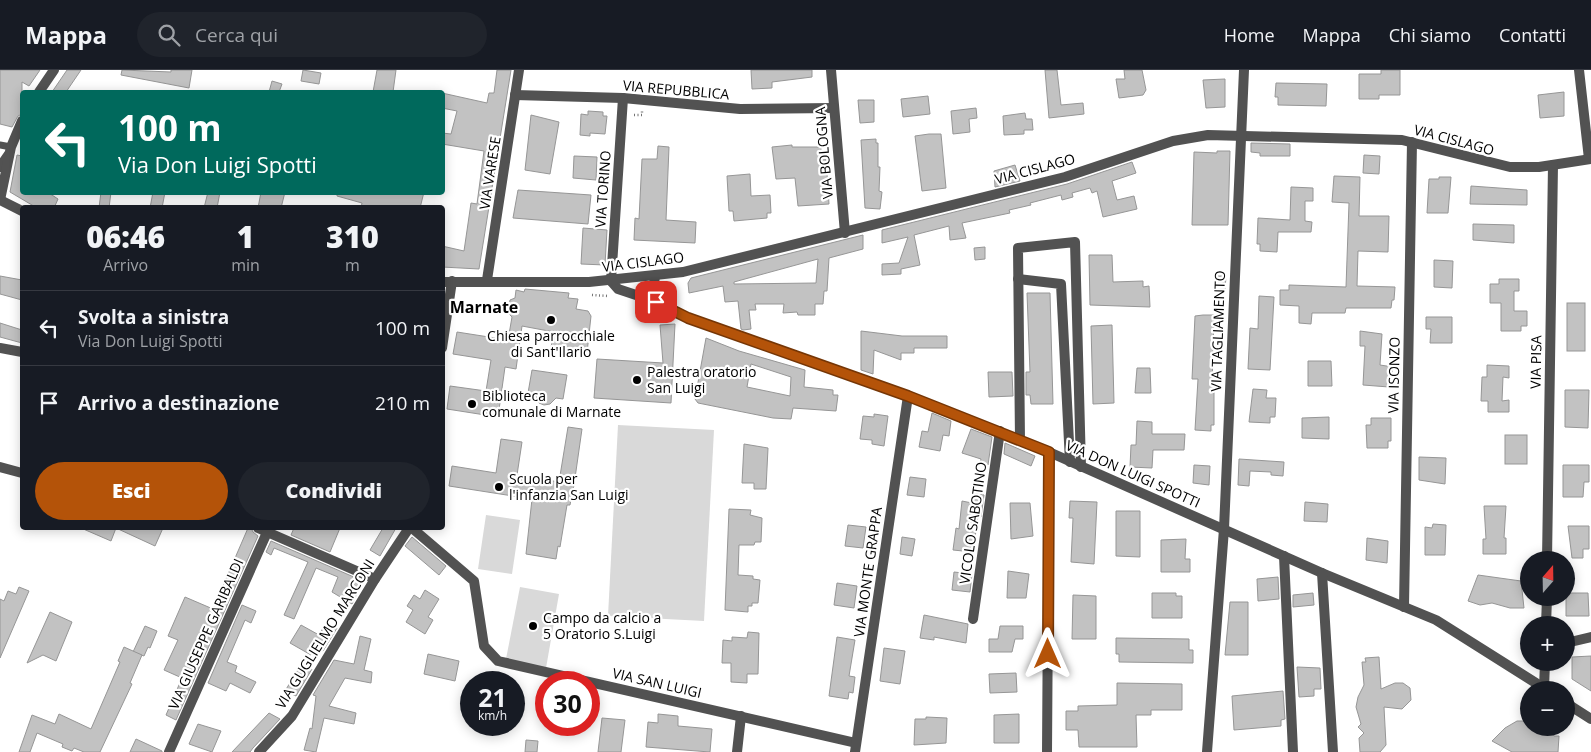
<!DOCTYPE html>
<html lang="it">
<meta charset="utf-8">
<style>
:root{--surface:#171b24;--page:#20242c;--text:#f1f3f6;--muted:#9ea1a6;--line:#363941;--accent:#b45309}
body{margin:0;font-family:"Open Sans",sans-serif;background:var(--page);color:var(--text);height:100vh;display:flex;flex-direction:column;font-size:19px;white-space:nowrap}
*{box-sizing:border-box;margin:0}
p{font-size:16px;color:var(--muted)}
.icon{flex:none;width:28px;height:28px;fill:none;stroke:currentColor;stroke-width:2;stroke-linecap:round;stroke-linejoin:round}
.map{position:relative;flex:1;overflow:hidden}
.side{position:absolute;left:20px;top:135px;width:425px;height:325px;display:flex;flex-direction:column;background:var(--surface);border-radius:5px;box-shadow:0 2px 12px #0003}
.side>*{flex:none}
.top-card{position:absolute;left:20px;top:20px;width:425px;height:105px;border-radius:5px;box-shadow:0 2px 12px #0003;background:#00695c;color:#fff;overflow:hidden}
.needle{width:32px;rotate:20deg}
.buttons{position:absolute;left:1520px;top:481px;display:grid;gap:10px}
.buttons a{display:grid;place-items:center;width:55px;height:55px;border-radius:50%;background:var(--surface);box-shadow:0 2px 12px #0003;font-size:25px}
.speed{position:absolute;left:460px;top:601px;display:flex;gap:10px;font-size:25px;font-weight:700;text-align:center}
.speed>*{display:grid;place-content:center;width:65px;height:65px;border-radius:50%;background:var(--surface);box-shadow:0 2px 12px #0003;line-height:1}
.speed small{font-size:12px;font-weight:400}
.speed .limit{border:8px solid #d22;background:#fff;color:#111}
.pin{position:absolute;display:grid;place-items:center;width:42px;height:42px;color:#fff;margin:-21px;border-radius:10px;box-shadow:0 2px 8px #0006}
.me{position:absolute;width:55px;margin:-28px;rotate:0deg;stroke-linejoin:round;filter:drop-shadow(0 0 4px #0008)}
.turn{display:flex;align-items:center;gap:18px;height:105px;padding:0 15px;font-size:22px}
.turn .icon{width:65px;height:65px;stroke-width:2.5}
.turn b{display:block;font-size:35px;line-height:42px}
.eta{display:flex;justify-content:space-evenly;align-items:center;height:85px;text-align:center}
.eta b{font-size:30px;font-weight:800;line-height:35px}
.button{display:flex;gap:10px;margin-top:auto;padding:10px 15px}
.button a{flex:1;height:58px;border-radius:30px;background:var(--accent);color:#fff;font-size:20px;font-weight:800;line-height:58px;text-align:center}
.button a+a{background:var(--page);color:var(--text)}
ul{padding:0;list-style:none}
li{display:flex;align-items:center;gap:15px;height:75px;padding:0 15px;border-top:1px solid var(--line)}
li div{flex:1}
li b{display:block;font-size:19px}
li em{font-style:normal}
header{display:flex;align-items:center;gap:30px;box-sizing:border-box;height:70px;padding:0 25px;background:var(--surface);border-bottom:1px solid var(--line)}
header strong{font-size:24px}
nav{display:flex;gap:28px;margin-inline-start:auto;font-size:18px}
.search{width:350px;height:45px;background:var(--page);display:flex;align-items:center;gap:12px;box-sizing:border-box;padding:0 18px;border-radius:28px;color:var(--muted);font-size:19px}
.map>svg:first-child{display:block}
.green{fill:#d9d9d9}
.building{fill:#c2c2c2;stroke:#969696;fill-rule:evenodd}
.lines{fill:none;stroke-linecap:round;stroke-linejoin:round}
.path{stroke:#747474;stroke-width:2.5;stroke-dasharray:1 2.5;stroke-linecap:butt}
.service{stroke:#525252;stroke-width:7}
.minor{stroke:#525252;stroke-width:10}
.tertiary{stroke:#525252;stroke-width:10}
.route-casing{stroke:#753606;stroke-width:12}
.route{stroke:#b45309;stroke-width:9}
.poi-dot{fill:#000;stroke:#fff;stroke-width:2}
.labels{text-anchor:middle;stroke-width:4.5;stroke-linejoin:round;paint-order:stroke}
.street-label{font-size:14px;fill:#000;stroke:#fff}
.poi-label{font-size:14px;fill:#000;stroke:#fff;text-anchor:start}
.quarter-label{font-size:16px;font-weight:bold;fill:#000;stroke:#fff}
</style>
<header>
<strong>Mappa</strong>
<div class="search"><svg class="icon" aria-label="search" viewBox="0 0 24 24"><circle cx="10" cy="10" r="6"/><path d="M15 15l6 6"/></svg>Cerca qui</div>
<nav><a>Home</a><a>Mappa</a><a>Chi siamo</a><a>Contatti</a></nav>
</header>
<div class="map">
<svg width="1591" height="682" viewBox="0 0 1591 682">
<rect width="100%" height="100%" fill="#fff"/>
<!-- green -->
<g class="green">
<path d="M618,355l96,5 -10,191 -96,-5z"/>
<path d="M486,445l34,5 -8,54 -34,-5z"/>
<path d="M520,517l39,7 -13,74 -40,-9z"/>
</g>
<!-- building -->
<g class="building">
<path d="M0,0h40l-11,16 -7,-4v32l-4,2 -6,11 -12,-3z"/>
<path d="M67,0h14l-15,22h-14z"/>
<path d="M122,0l49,2v-2h21l-3,18 -68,-13z"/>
<path d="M303,0l18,3 -2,11 -18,-3z"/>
<path d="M377,0h19l-3,22h-20z"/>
<path d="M497,0h14l-32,199 -37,-2v-21l22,5 7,-48 6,1 7,-53 -42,-7v-11l9,1 6,-23 -15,-3v-15l45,10 2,-10h5z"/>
<path d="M751,0h61v7l-40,5v6l-20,1z"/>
<path d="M1045,0h12l4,35 22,-2 1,11 -35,4z"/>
<path d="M1124,0h18l4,20 -3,5 -24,3 -3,-19h9z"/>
<path d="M1381,0h19v25h-21v4h-20v-25h22z"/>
<path d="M1225,9v28l-19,1 -3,-28z"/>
<path d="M272,11l10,3 -3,8h-10z"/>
<path d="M1276,13l51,1 -1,22 -48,-1v-8h-3z"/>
<path d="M1564,22v24l-24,2 -2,-23z"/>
<path d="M928,26l2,18 -27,3 -2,-18z"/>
<path d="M858,30h16v22l-14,1z"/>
<path d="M976,38l1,10 -8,1 1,13 -17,2 -2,-23z"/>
<path d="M588,41l15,1v4h4l-2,18 -15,-1v3l-10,-1 1,-21 7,1z"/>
<path d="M1025,43l1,6h6l1,11h-9v4l-20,1 -1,-19z"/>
<path d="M531,45l28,7 -9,52 -25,-4z"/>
<path d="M929,64h12l5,54 -24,3 -7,-55z"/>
<path d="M876,69v4h2v24h2l-1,24 3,1 -2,17 -15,-1 -4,-68z"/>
<path d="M1251,73l39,1v12h-30v-3l-9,-1z"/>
<path d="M792,75v2h29v13l5,-1 3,45 -31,2 -3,-28 -19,1 -4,-32z"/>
<path d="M658,76l11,1 -3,73 30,2 -1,21 -61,-3 1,-22 4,1 3,-60h15z"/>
<path d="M1217,81h13l-2,74h-36l2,-73 23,1z"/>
<path d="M17,85l5,1v36h24l6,3 6,4 -4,9h-17l-27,-16z"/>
<path d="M1364,85l16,1 -1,18 -16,-1z"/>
<path d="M574,86l23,1 -1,23 -23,-2z"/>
<path d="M1132,92l4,11 -24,8 5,19 17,-4 3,13 -34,8 -6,-26 -5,2 -2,-5 -18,5 1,4 -11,3 -1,-5 -31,8 1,2 -22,5 1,3 -48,10 4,15 -16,2 -1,-14 -35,9 6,30 -19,4v5l-19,1v-11l17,-1 9,-26 -26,6v-13l185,-46z"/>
<path d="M1015,95l5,16 -25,6 -1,-16z"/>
<path d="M750,104l1,22 19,-1 1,18h-4v5l-33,3 -1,-10h-4l-2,-35z"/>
<path d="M1334,106l26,1 -1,39h30l-1,36 -30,-1 -1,35 38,1 -1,13h-2l-1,8h-45l-1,5h-33l-1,11 -12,-1v-17l-19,-1v-15h9v-5l57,2 3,-84 -17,-1z"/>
<path d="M1439,107h12l-3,36h-21l2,-34h10z"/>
<path d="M1471,116l56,4v15l-57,-1z"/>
<path d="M1291,117l22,1v13h-8v20l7,1 -1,10h-33l-1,20 -17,-1v-7h-3l1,-26 32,2z"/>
<path d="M518,120l73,5 -3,29 -75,-6z"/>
<path d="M101,122h10l-2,16h-10z"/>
<path d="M153,122h12l-3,16h-12z"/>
<path d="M208,122h12l-3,16h-13z"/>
<path d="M261,122h24l-4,16h-23z"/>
<path d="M337,122h87l-4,16h-59l1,-5 -25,-7z"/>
<path d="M1473,154l41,1v18l-41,-3z"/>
<path d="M583,158l24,2 -2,35 -24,-1z"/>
<path d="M863,165v14l-34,9 -2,33h-3l-1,13h-8v11h-17l-1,-3 -14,1 1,-9h-29l1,6h-7l2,19 -8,1 -2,-1 -3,-28 -13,1 -2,-16 -34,7 -1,-10 3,-5zM818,189l-2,24 -82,1v-2z"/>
<path d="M985,177v12l-10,1 -1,-12z"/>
<path d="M1089,185h23l1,27 30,-1v6l6,-1 1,21 -60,-2z"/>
<path d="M1434,190l19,1 -1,27 -18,-1z"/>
<path d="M0,206l22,4v20l-22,-6z"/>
<path d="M1215,206h11l-1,14 -10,-1z"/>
<path d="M1499,209h20v12h-5v20h13v15h-6v5h-20v-28h-11v-19h9z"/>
<path d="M525,219l44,4 -1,5 10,1 -2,10 12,2 3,5 -4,37 -36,-6 3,-15 -32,-6 -6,43 -11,-2 -7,50 -51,-8 3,-23 36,5 5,-31 -38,-6 4,-22 51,8 4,-23 -4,-4 2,-13 5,-2 1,-8 8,2z"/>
<path d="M1027,223h23l3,111h-22l-1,-9h-4v-23h4z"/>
<path d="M1259,226l15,1 -4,73 -22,-1 2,-41 8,1z"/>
<rect x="1567" y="233" width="18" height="48"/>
<path d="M1203,245h11l-2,71h2v39h-3v6l-16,-1 3,-51h-6l3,-63z"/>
<path d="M1426,247h26v26h-22l1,-14h-5z"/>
<path d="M0,253l22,7v13l-22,-6z"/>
<path d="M675,254l-4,79 -77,-5 3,-39 66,4 -3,-38z"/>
<path d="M1112,255l2,78 -21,1 -2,-78z"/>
<path d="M861,261l41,5h45v12h-33v5h-13v7l-27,-10 -1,24 -12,-4z"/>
<path d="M1360,261l22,3 -2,31 13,2 -4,20 -26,-2 2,-39h-5z"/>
<path d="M706,268l33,13 66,19 -1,17 29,3v5h5l-2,16 -43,-3 -2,11 -18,-1 -75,-15 -3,-4zM751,294l40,13 -1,19 -43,-9z"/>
<path d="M1308,291h23l1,25h-24z"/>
<path d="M1487,295l22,1v12l-6,-1 -1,24 7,-1v12h-21v-11h-7l1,-24h5z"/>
<path d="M1137,298h13l1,25h-16z"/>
<path d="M532,300l35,5 -4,24 -7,-1 -6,6 -6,1 -5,-2 -4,-9 -7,-1z"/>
<path d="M988,302h24l1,24 -24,1z"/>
<path d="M1253,319l14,1 -1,8h10l-1,19h-5v6l-21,-1z"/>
<path d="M1565,320h24l-1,38 -23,-1z"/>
<path d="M932,343l19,8 -2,15 -6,-1 -3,16 -21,-4 3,-16 6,1z"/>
<path d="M874,344l14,2 -4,30 -12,-2v-4l-12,-1 3,-23 11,1z"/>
<path d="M1329,347v22l-27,-1v-20z"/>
<path d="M1371,348h20v23h-3v7h-21l-1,-23h5z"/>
<path d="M1137,351l15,1v12h33l-1,16h-31l-1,18 -22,-1 1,-22h5z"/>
<path d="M568,357l14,2 -8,56 -4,20h-3l-7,42 -2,-1 -2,13 -30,-5 6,-55 -83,-13 3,-20 44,7 5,-34 21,3 -5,33 42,7z"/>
<path d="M971,359l21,8 -4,28 -8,-2 1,-4 -19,-6z"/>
<rect x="1505" y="365" width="22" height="29"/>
<path d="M1005,373l30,13 -4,10 -27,-12z"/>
<path d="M744,374l24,4 -2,41h-12v-6h-12z"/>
<path d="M1419,387l27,1 -1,26 -26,-4z"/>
<path d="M1239,389l45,3 -1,14 -12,-1v-3l-21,-1 -1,15 -11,-1z"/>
<path d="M1194,395l16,1 -1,19 -16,-2z"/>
<path d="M1563,395h26v17h-5l-1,15h-20z"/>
<path d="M910,407l16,2 -2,18 -17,-2z"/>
<path d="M973,423l11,2 -3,22 -3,-1 -5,36 -20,-2 3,-22 3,1 3,-28 10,2z"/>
<path d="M1070,431l27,1 -3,62 -23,-2 2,-44h-4z"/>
<path d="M1305,432l23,2 -1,18 -23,-1z"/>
<path d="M1010,433h20l3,33 -22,3z"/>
<path d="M1484,436h22l-2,32h2v16h-23v-15h3z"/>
<path d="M729,439l22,1 -1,5 12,3 -1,24h-6l-1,3h-15l-1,30 15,1v3l7,1 -2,23h-6v3h-4v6l-23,-2z"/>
<path d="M1116,441h24v46l-24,-1z"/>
<path d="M1433,454l13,1 -1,30h-20v-28l7,1z"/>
<path d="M848,455l18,2 -3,21 -18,-2z"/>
<path d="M1568,456h21v23h-6v9h-11z"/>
<path d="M81,458h82l-8,18 -39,-18 -5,13z"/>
<path d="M248,458h3l2,4 5,4 -82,184 -10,-5 16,-37 -18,-8 14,-30 -10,-4 17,-39 28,12z"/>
<path d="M294,458h46l-10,24 -39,-17z"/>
<path d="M383,458h13l-16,28 -10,-6z"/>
<path d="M412,467l34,29 -7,9 -34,-29z"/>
<path d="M902,467l13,2 -3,17 -12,-2z"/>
<path d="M1367,468l21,3 -1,22 -21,-3z"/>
<path d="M1186,469l-1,20h5v13h-29v-32z"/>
<path d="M271,471l92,40 -11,23 -20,-12 6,-15 -22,-9 -22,51 -10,-4 24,-53 -34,-14 -3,7 -5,-3z"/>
<path d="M1008,501l21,3 -3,24h-19z"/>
<path d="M954,502l18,2 -2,18 -18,-2z"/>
<path d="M1478,505l43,6 3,27h-14l-18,-5 -12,2 -12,-4z"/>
<path d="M1278,507l1,22 -21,2 -1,-22z"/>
<path d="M837,513l20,3 -3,22 -20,-3z"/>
<path d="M19,517l10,4 -29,67v-59l4,2 4,-10 8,3z"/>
<path d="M425,520l14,9 -11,18 5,3 -8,14 -19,-12 7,-12 -6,-4 7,-11 6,4z"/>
<path d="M1152,523h24v3h6v22h-30z"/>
<path d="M1313,523l1,12 -21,2v-12z"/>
<path d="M1566,523h22l1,23h-23z"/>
<path d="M1073,525l23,1v43h-24z"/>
<path d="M1230,532h18v53h-23z"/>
<path d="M242,535l14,6 -5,12 -6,-3 -18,42 10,4 -2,6 21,10 -6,11 -20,-10 -4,8 -18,-8z"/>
<path d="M50,542l22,10 -16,39 -13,-6 -16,8z"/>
<path d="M924,545l44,9 -2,19 -32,-6v3l-14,-2z"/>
<path d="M326,553l11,5 -14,23 -7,-4 -5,8 -21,-12 11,-18 18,10z"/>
<path d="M145,556l12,5 -7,17 -2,-1 -4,9 -11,-4z"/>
<path d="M1000,556h23v13h-8l-3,13h-23v-13h9z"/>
<path d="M748,562l11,1 -1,41h-11v9l-16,-1v-19h-9l1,-23 9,1v-4l15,1z"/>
<path d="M360,566l11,3 -7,31 8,2 -1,11 -26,-5 -16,28 27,7 -2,11 -30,-6 -8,34 -12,-2 6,-22 2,1 4,-33 -3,-1 21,-35 20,4z"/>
<path d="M837,567l18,3 -6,36 6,1 -2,16 -4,-1 -1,7 -19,-3z"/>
<path d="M1116,568l73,1v11h4v13l-74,-1v-8h-3z"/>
<path d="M124,577l18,8 -12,28 2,1 -32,68h-16l-10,-4 -2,3 -10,-4 1,-3 -26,-11 -7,19h-11l13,-37 23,9 4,-10 32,15 29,-67 -2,-1z"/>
<path d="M884,578l21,3 -5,33 -20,-3z"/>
<path d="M428,584l31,7 -4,20 -31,-7z"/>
<path d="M1591,586v35l-19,-12v-22z"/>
<path d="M1379,587l2,32 14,-6h8l7,5 1,12 -9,9 -18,-2 2,38 -6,7h-20l-1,-14 5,-5 -6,-6 3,-3 -5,-17 2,-10 6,-12 -2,-23h4l-1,-4z"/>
<path d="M302,593l10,6 -16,27 -11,-5z"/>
<path d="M1297,597l23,1 1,21h-7v7l-15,1z"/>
<path d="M1016,603l1,19 -27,1 -1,-19z"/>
<path d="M1117,613l65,1v26h-31v5h-15l1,32h-58l-1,-17h-12v-19h12v-5l39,-1z"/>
<path d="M1283,621l2,28 -4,1v6l-47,4 -2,-34z"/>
<path d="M269,643l11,6 -27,29 -3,4h-18z"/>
<path d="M658,644l20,2v10l34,3 -2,23 -64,-5 2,-25 10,1z"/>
<path d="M1019,644v29h-25v-28z"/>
<path d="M926,647l21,1 -1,25 -32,2 1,-26h11z"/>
<path d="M602,648l23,2 -4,32h-23z"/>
<path d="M1517,651h12v7h22l3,8h5l-1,16h-46l-20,-11 13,-13z"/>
<path d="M198,654l23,7 -9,21 -23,-8z"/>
<path d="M136,669l26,12v1h-32z"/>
<path d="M526,670l12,1 -1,11h-12z"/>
</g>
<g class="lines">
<!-- path -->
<g class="path">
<path d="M634,45h8v-4"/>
<path d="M592,225l17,1"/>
</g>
<!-- service -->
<path class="service" d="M0,75l11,2"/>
<!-- minor -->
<g class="minor">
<path d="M831,0l14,163"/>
<path d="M1579,0l10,89"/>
<path d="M515,25l108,3 117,11 94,-1"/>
<path d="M0,97l9,-13"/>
<path d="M0,130l22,11"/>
<path d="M655,206l-2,16 4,10"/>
<path d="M1018,209l43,5 9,178"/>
<path d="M487,210l32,-210"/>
<path d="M611,211l7,8 39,13 31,16 220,78 141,56 273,121 114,47 111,70"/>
<path d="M611,211l12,-183"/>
<path d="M442,212h147l94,-10 382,-95 108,-36 35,-6 194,5 108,27h29l52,-8"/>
<path d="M0,278l22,4"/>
<path d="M442,278l10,-67"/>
<path d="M1020,370l-2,-192 57,-6 6,225"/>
<path d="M0,397l22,6"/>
<path d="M258,458l117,51"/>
<path d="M412,458l62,53 10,65 14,15 358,82"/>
<path d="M1284,486l9,196"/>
<path d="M1547,490l6,-395"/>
<path d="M1322,503l11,179"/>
<path d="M1404,537l8,-465"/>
<path d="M973,549l27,-188"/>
<path d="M1546,555l1,-27"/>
<path d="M1566,573l25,-6"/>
<path d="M1544,618l1,-26"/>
<path d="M1566,633l25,16"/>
<path d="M169,682l100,-224"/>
<path d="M259,682l33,-36 83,-137 34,-51"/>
<path d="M737,682l4,-36"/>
<path d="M855,682l53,-356"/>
<path d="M1047,682l2,-300"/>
<path d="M1207,682l17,-223 20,-459"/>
</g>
<!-- tertiary -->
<g class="tertiary">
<path d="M39,22l15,-22"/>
<path d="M0,130l11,-53 11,-26"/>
</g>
</g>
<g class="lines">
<defs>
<path id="route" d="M656,232l32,16 220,78 141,56 -1,202"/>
</defs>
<!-- route casing -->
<use href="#route" class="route-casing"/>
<!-- route -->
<use href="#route" class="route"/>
</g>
<!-- markers -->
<g class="poi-dot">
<circle cx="551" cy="250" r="5"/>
<circle cx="637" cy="310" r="5"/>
<circle cx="472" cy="334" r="5"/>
<circle cx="499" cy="417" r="5"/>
<circle cx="533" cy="556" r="5"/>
</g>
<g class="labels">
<!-- street labels -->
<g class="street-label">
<text transform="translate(676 20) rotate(5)" y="5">VIA REPUBBLICA</text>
<text transform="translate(1454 70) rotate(15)" y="5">VIA CISLAGO</text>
<text transform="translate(824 83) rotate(-95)" y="5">VIA BOLOGNA</text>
<text transform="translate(1035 99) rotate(-15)" y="5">VIA CISLAGO</text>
<text transform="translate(490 103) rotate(-81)" y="5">VIA VARESE</text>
<text transform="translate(603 119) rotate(-86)" y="5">VIA TORINO</text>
<text transform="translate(643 192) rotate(-7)" y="5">VIA CISLAGO</text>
<text transform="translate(1218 261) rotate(-88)" y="5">VIA TAGLIAMENTO</text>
<text transform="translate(1536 292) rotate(-89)" y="5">VIA PISA</text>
<text transform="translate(1394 305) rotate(-89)" y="5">VIA ISONZO</text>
<text transform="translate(1133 404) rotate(24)" y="5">VIA DON LUIGI SPOTTI</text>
<text transform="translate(973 453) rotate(-82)" y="5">VICOLO SABOTINO</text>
<text transform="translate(868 502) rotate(-82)" y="5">VIA MONTE GRAPPA</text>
<text transform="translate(206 564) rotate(-66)" y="5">VIA GIUSEPPE GARIBALDI</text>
<text transform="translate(325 564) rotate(-58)" y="5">VIA GUGLIELMO MARCONI</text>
<text transform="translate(657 613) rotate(13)" y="5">VIA SAN LUIGI</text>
</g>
<!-- poi labels -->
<g class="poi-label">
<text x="551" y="271" text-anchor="middle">Chiesa parrocchiale<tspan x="551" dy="16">di Sant'Ilario</tspan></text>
<text x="647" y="307">Palestra oratorio<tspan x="647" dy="16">San Luigi</tspan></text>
<text x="482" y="331">Biblioteca<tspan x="482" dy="16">comunale di Marnate</tspan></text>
<text x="509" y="414">Scuola per<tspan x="509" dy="16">l'infanzia San Luigi</tspan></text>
<text x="543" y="553">Campo da calcio a<tspan x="543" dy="16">5 Oratorio S.Luigi</tspan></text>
</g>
<!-- quarter labels -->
<g class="quarter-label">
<text x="484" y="243">Marnate</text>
</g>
</g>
</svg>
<div class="buttons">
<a><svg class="needle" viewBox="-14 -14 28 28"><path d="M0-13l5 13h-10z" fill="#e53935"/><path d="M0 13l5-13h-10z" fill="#9ea1a6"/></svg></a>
<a>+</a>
<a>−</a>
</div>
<div class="speed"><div>21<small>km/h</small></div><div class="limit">30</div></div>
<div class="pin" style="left:656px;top:232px;background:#d93025"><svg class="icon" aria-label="arrive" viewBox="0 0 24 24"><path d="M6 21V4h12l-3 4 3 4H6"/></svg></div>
<svg class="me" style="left:1048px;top:584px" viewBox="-20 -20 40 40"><path d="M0-17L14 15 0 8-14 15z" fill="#b45309" stroke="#fff" stroke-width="4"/></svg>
<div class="top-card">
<div class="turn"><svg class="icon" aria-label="left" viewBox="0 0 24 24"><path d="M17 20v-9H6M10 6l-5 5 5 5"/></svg><div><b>100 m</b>Via Don Luigi Spotti</div></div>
</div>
<section class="side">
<div class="eta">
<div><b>06:46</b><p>Arrivo</p></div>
<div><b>1</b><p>min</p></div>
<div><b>310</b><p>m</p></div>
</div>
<ul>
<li><svg class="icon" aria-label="left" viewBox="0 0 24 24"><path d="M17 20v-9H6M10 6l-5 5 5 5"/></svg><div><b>Svolta a sinistra</b><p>Via Don Luigi Spotti</p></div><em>100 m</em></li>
<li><svg class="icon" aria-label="arrive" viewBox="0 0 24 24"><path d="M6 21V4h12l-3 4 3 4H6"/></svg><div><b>Arrivo a destinazione</b></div><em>210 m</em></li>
</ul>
<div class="button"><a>Esci</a><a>Condividi</a></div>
</section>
</div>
